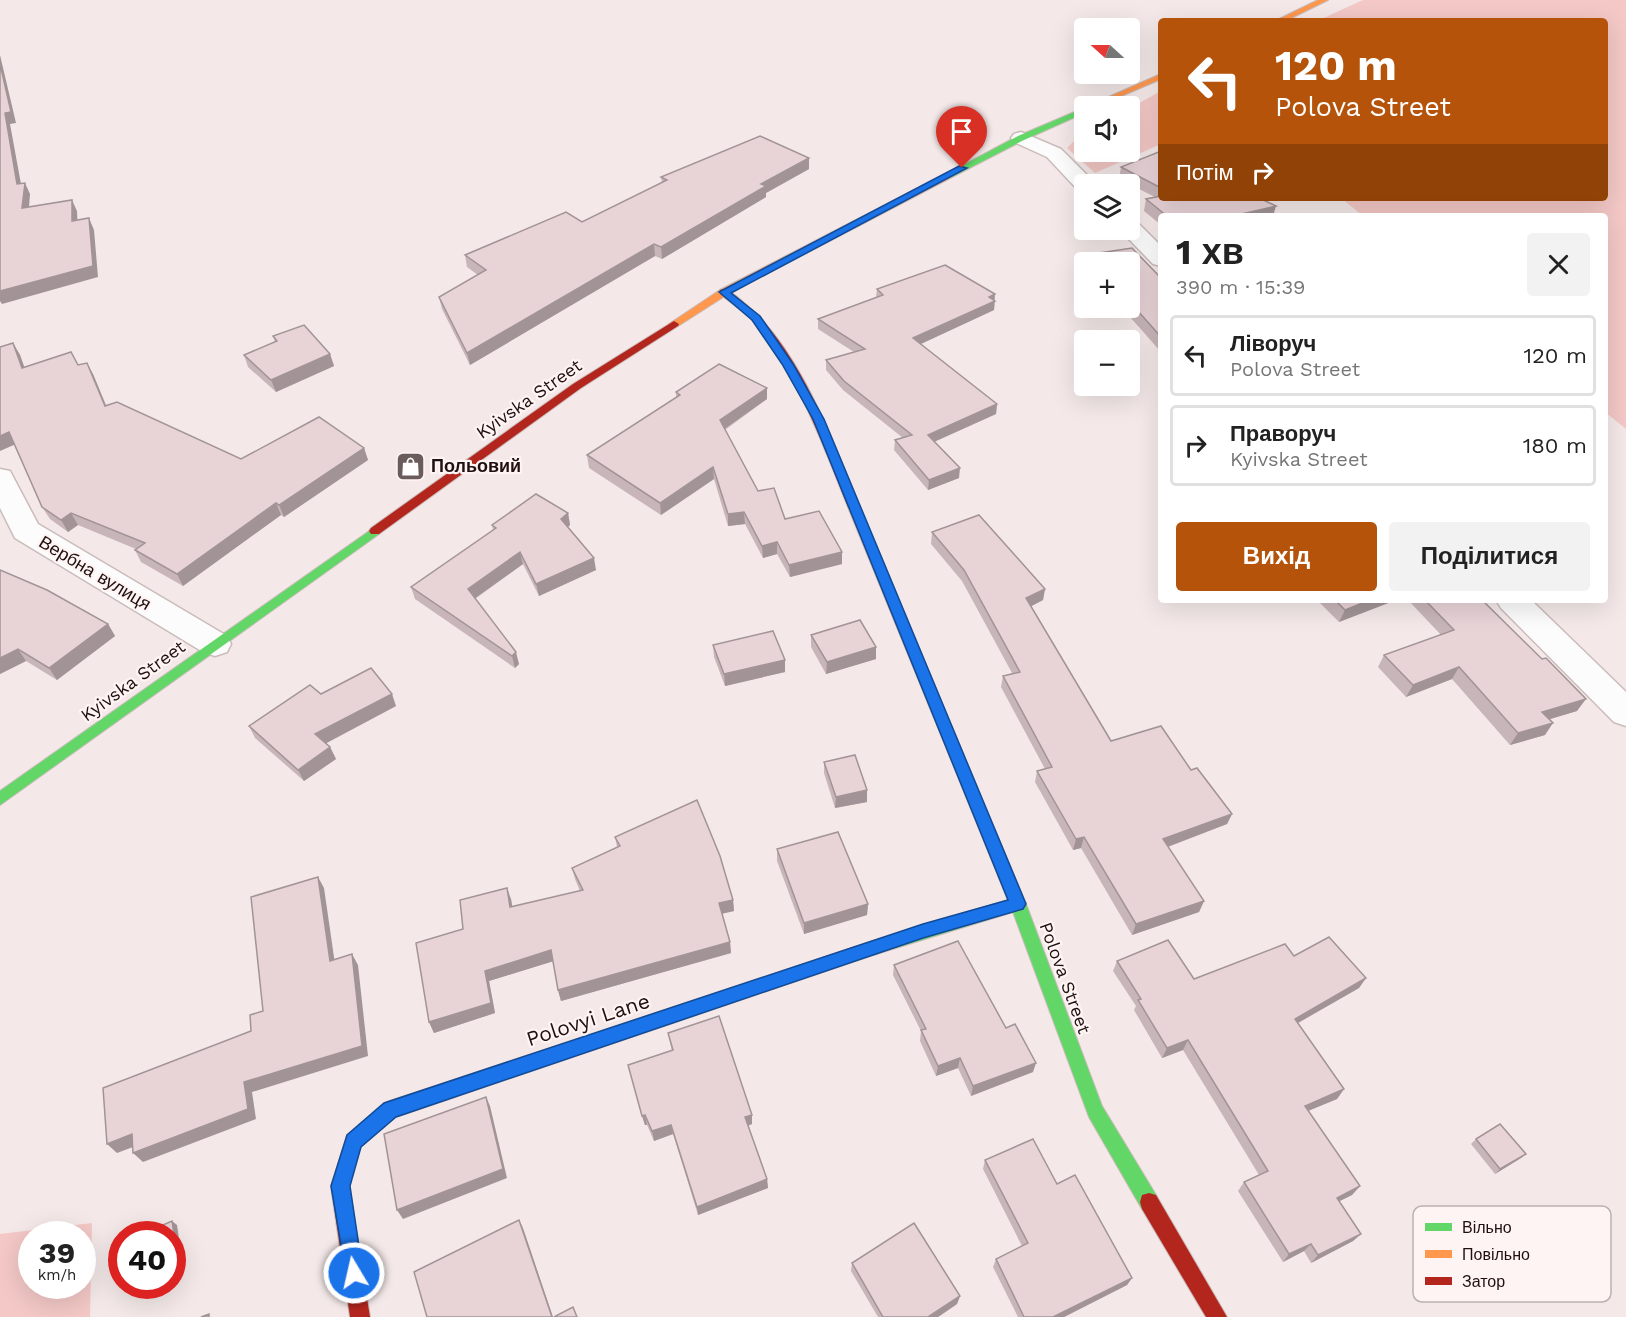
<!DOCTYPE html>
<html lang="uk">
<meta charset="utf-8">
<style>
:root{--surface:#fff;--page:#f2f2f2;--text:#222;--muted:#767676;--line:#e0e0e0;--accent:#b45309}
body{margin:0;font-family:"Work Sans",sans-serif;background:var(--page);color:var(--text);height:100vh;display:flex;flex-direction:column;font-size:22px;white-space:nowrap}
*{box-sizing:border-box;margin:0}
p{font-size:20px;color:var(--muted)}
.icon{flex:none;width:33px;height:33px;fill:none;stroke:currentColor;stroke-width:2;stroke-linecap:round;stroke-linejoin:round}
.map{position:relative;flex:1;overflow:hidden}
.details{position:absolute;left:1158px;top:213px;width:450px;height:390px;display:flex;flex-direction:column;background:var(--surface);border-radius:6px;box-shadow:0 6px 24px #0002}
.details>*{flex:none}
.top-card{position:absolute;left:1158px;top:18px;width:450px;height:183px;border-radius:6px;box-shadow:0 6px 24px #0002;background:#b45309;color:#fff;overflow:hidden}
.needle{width:39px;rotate:291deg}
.buttons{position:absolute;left:1074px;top:18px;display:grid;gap:12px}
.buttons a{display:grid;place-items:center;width:66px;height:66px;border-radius:6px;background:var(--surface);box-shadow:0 6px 24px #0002;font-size:30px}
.speed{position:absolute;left:18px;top:1221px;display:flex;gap:12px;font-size:30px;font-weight:700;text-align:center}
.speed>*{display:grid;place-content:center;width:78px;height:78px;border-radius:50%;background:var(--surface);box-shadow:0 6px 24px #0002;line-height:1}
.speed small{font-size:15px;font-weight:400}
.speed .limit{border:9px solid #d22;background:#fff;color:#111}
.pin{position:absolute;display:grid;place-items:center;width:51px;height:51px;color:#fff;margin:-62px -26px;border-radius:50% 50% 50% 0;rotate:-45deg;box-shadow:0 0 6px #0007}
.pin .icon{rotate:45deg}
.me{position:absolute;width:66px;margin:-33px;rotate:351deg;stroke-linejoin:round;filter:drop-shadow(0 0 4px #0008)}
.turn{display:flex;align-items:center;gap:21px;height:126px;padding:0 18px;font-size:27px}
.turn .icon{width:78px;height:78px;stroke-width:2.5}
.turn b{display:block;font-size:42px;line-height:51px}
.then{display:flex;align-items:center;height:57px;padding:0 18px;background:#0003;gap:12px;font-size:22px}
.round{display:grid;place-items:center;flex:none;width:63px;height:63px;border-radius:6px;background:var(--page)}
.headline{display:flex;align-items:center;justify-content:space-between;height:102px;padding:0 18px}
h1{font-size:36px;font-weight:700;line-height:45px}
.primary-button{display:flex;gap:12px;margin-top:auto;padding:12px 18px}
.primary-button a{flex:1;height:69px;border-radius:6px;background:var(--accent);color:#fff;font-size:24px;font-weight:700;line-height:69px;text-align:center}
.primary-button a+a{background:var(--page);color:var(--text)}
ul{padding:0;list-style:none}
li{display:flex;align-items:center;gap:18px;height:81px;margin:0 12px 9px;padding:0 6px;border:3px solid var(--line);border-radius:6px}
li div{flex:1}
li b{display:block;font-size:22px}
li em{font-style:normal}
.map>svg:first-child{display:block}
.green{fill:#f3c8c6;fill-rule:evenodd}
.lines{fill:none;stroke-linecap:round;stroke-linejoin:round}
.street-casing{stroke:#cabcbb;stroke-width:3}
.fast-casing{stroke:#cabcbb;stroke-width:2}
.slow-casing{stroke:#cabcbb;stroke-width:2}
.jam-casing{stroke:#cabcbb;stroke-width:2}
.street{fill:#fdfcfc;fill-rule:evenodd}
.fast{fill:#63d668;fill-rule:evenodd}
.slow{fill:#ff974d;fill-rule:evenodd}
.jam{fill:#b3261e;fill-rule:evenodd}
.wall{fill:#c8b5b9}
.shaded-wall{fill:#a29496}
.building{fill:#e8d3d7;stroke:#a29496;stroke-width:1.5}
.route{fill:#1a73e8;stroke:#114b97;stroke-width:1.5}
.labels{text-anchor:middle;stroke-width:4.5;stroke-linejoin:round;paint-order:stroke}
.street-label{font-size:18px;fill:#211010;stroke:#fff4f4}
.poi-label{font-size:18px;font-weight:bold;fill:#211010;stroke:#fff4f4;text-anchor:start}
.near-street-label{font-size:21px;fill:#211010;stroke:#fff4f4}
.key{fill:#fff4f4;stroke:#bcb0b0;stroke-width:1.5}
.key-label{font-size:16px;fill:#211010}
</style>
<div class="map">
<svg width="1626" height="1317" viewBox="0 0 1626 1317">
<rect width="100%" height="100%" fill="#f4e9e8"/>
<!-- green -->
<g class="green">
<path d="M1363,0h263v429l-21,-17v-196h-242l-22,-18h264v-177h-288z"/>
<path d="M1161,91v53l-66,29 -28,-25 17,-17v21h46v-44z"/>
<path d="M92,1223l-2,94h-90v-83zM32,1234h50v52h-50z"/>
</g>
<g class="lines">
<defs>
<g id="street">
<path d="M1021,132l40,17 35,35h-12v6l-7,-1 -30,-32 -33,-15 -3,-4 3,-4z"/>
<path d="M1130,221l8,2 23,23v20l-8,-2 -33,-34h10z"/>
<path d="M0,469l10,2 28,53 189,112 4,8 -4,8 -12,4 -12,-4 -188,-114 -15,-30z"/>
<path d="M1496,600h35l95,92v34l-12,-4 -113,-114z"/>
</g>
<g id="fast">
<path d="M1084,108v5l-60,27 -72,37 -7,-2 73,-39z"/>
<path d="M375,527l6,4 -2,3 -379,271v-14z"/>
<path d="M953,741l5,2 2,4 66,157 76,202 54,89 2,7 -2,7 -7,2 -7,-2 -53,-92 -76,-205 -140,43 -6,-2 -2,-5 2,-5 6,-2 135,-41 -62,-153 2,-4z"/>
</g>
<g id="slow">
<path d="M1318,0h10l-43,21h-10z"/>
<path d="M1161,74v5l-63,27h-10z"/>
<path d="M949,172l4,3 -1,2 -224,117 -50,32h-8l-1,-2 51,-34z"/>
<path d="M854,503l6,4 100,240 -2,4h-10l-2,-4 -98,-240z"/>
<path d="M873,941l6,2 2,5 -2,5 -6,2 -483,164 -6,-3 -3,-6 3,-6 6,-3z"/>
</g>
<g id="jam">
<path d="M724,289c7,2 13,8 19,13 57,46 89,138 117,205l-2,3 -4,1 -6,-4c-24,-60 -52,-137 -95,-186 -9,-10 -22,-18 -33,-27v-4z"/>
<path d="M674,321l5,3 -1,2 -97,62 -202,146h-8l-2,-3 2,-3 202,-144z"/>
<path d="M390,1101l6,3 3,6 -3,6 -36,31 -11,39 21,131h-20l-19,-131 16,-50 37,-32z"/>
<path d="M1149,1193l7,2 71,122h-21l-64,-108 -2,-7 2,-7z"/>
</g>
</defs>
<!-- street casing -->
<use href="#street" class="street-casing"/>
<!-- fast casing -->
<use href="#fast" class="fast-casing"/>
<!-- slow casing -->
<use href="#slow" class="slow-casing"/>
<!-- jam casing -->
<use href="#jam" class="jam-casing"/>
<!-- street -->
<use href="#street" class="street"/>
<!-- fast -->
<use href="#fast" class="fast"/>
<!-- slow -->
<use href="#slow" class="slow"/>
<!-- jam -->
<use href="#jam" class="jam"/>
</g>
<!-- wall -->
<g class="wall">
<path d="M1161,151v47l112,18h-112v9l-17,-14 2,-12 9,-2 -36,-18 2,-12z"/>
<path d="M809,169l-43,24v4l-104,62 -7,-3 -185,109 -28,-56 -3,-12 39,-22 -11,-8 -2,-12 117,-33 80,-39 -1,-6z"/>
<path d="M1132,248l29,30v74l-31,-35 -8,-9h8v-46h-39l1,-8z"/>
<path d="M877,289l118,12 -1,9 -73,34 76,60 -1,10 -62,28 25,36 -31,12 -34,-40 1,-10 8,-2 -60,-48 -17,-20v-10l28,-8 -36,-23v-10l58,-22z"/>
<path d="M273,336l57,18 4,12 -58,26 -28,-25 -4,-12 31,-13z"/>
<path d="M13,343l7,12 4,12 54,-2 15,9 13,31 135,54 123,-11 4,12 -84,57 -3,-2 -98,71 -42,-24 -6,-12 1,-1 -58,-24 -10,7 -18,-13 -8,-12 -28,-62z"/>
<path d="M767,388v11l-42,31 33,61 27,28 57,45 -52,13 -13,-23 -14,4 -18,-34 -17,2 -14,-47 -53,36 -72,-47 -2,-13 89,-58v-5z"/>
<path d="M568,513l2,12 -2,2 28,43 -57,26 -16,-32 -48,35 44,65 -4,4 -100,-69 -4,-12 82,-57 -1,-5z"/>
<path d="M932,532l113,57 -2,11 -12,6 80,135 80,29 41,44 -5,10 -59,23 36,54 -5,11 -67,23 -51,-87 -8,2 -38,-68 2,-11 8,-2 -44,-82 2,-11 9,-3 -50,-92 -31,-37z"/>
<path d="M0,570l108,54 7,12 -58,44 -31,-19 -26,13z"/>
<path d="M1317,600h79l-57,22z"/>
<path d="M1408,600h74l95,111 -28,8 -4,16 -35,10 -58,-66 -46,18 -28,-30 6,-12 57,-20z"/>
<path d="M811,635l65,24 -50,15 -15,-27z"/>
<path d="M713,645l72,27 -60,14 -11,-29z"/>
<path d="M321,694l75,12 -70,37 4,4 6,12 -32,22 -49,-43 -6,-12z"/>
<path d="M824,762l43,40 -32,6 -11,-35z"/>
<path d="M615,837l118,63 1,11 -12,3 8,28 1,11 -170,48 -3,-11 -5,-29 -64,20 6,32 -61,20 -5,-11 34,-93 48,-30 1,8 68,-16 -5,-12 -3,-11 45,-21z"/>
<path d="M777,849l91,55 -1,11 -63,19 -27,-73z"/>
<path d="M1294,956l72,22 -7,10 -61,35 46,66 -7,10 -29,12 52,75 -8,9 -13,6 22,33 -8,7 -42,22 -7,-12 -21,11 -45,-71 6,-9 15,-7 -76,-125 -21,8 -28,-48 2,-4 -23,-35 4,-10 77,18z"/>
<path d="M894,965l112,63 27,44 -62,24 -13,-28 -22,8 -16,-35 1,-10 -28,-56z"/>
<path d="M668,1033l84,91 -4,2 19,53 1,9 -70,27 -25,-81 -19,7 -7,-16h-2l-17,-60 44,-14z"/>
<path d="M1476,1139l50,15 -5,4 -26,16 -24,-30z"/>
<path d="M985,1160l72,24 75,94 -5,7 -63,32h-46l-25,-50 3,-8 26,-13 -39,-77z"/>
<path d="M852,1263l108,33 -3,8 -19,13h-60l-27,-46z"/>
</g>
<!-- shaded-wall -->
<g class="shaded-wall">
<path d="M0,55l16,68 -6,1 13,71 -6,-11 -12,-71 -5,-49z"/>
<path d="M809,158v11l-43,24v4l-104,62 -1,-12 100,-63z"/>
<path d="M25,183l5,11 -2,26 -6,-12z"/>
<path d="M72,200l5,11 1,22 -6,-12z"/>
<path d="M1276,206l-3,10h-40z"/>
<path d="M89,218l5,12 4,47 -96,27 -2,-3v-10z"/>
<path d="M654,244l1,12 -185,109 -3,-12z"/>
<path d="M995,294l-1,16 -82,38 1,-10z"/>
<path d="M13,343l7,12 9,25 -7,-12z"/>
<path d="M330,354l4,12 -58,26 -5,-12z"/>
<path d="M87,363l6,11 18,44 -6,-12z"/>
<path d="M767,388v11l-47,33v-12z"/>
<path d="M997,404l-1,10 -69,31 1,-10z"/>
<path d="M9,432l7,12 -16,7v-15z"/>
<path d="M364,448l4,12 -84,57 -5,-12z"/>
<path d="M713,467l1,12 -53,36 -1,-12z"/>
<path d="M960,468l-1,10 -31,12 1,-10z"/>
<path d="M276,503l5,12 -98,71 -6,-12z"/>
<path d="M744,512l1,12 -17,2v-12z"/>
<path d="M71,513l7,12 -10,7 -7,-12z"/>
<path d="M568,513l2,12 -7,6 -2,-12z"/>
<path d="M777,542v12l-14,4 -1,-12z"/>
<path d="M520,552l3,12 -52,37 -3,-12z"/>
<path d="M842,552v12l-52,13 -1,-12z"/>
<path d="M594,558l2,12 -57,26 -3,-12z"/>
<path d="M1045,589l-2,11 -19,10 2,-12z"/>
<path d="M1370,600h26l-57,22 6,-12z"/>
<path d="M108,624l7,12 -58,44 -8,-12z"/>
<path d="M876,647v12l-50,15 1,-12z"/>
<path d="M18,649l8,12 -26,13v-16z"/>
<path d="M516,652l3,12 -4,4 -3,-12z"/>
<path d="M785,660v12l-60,14 -1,-12z"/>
<path d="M1459,667l-7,12 -46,18 7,-12z"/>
<path d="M392,694l4,12 -75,40 -6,-12z"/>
<path d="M1586,699l-9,12 -43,13 8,-12z"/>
<path d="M1553,723l-8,12 -35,10 8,-12z"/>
<path d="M330,747l6,12 -32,22 -6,-11z"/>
<path d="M867,790v12l-32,6 1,-11z"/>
<path d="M1232,814l-5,10 -68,26 4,-11z"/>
<path d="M1084,837l-3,11 -8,2 3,-11z"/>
<path d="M318,877l6,11 12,83 -6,-10z"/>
<path d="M507,888l4,11 3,19 -4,-11z"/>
<path d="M733,900l1,11 -14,3 -1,-11z"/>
<path d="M1204,901l-5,11 -67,23 4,-11z"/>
<path d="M868,904l-1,11 -63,19v-11z"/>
<path d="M730,942l1,11 -170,48 -3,-11z"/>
<path d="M551,950l3,11 -65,20 6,32 -61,20 -5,-11 56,-51z"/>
<path d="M352,954l6,11 10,91 -116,36 4,27 -113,43 -10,-9 111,-71z"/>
<path d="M1366,978l-7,10 -70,40 6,-9z"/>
<path d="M1188,1040l-5,10 -21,8 5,-10z"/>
<path d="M960,1058l-2,10 -22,8 2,-10z"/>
<path d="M1036,1063l-3,9 -62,24 2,-10z"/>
<path d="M1344,1089l-7,10 -39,16 7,-9z"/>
<path d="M486,1097l4,9 17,72 -104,41 -6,-9z"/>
<path d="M645,1115l2,10h-2l-3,-9z"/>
<path d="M752,1115v9l-6,2 -1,-9z"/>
<path d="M671,1125l2,9 -19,7 -2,-10z"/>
<path d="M132,1134l9,10 -24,9 -10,-9z"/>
<path d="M1526,1154l-5,4 -26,16 5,-5z"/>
<path d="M767,1179l1,9 -70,27 -1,-8z"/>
<path d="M1360,1186l-8,9 -22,11 7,-8z"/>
<path d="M519,1220l4,8 30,89h-1z"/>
<path d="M172,1221l5,4 5,35 -10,4z"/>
<path d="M1361,1234l-8,7 -42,22 7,-8z"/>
<path d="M1311,1244l-7,7 -21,11 6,-8z"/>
<path d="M1132,1278l-5,7 -63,32h-11z"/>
<path d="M960,1296l-3,8 -19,13h-10z"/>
</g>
<!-- building -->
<g class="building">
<path d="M0,64l11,48 -6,1 12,71 8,-1 -3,25 50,-8v21l17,-3 4,48 -93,25z"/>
<path d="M760,136l49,22 -48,26 5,2 -105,61 -7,-3 -187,109 -28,-56 47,-27 -21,-15 101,-43 16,10 85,-42 -6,-3z"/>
<path d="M1161,151v37l-40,-21z"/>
<path d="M1161,196v2h98l17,8 -43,10h-66l-21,-17z"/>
<path d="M1132,248l29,30v59l-31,-35v-40h-31l-7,-8z"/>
<path d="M945,265l50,29 -6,3 6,4 -82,37 84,66 -69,31 32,33 -31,12 -34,-40 17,-5 -68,-54 -18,-21 39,-11 -47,-30 65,-24 -6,-6z"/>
<path d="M304,325l26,29 -59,26 -27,-25 33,-14 -4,-5z"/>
<path d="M13,343l9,25 49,-16 7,13 9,-2 18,43 12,-4 124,57 78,-42 45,31 -85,57 -3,-2 -99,71 -42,-24 10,-7 -74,-30 -10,7 -19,-13 -33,-75 -9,4v-89z"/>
<path d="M719,364l48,24 -47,32 38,71 16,-3 11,31 34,-8 23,41 -53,13 -12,-23 -15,4 -18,-34 -16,2 -15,-47 -53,36 -73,-48 93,-60 -4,-3z"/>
<path d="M536,494l32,19 -7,6 33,39 -58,26 -16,-32 -52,37 48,63 -4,4 -101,-69 85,-59 -4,-3z"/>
<path d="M979,515l66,74 -19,9 85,143 50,-15 30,44 6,-2 35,46 -69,25 41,62 -68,23 -52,-87 -8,2 -39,-68 15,-4 -49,-91 17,-4 -56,-102 -32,-38z"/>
<path d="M0,570l47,20 61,34 -59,44 -31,-19 -18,9z"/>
<path d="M1335,600h35l-25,10z"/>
<path d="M1425,600h57l60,59 4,-1 40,41 -44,13 11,11 -35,10 -59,-66 -46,18 -29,-30 70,-25z"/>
<path d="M860,620l16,27 -49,15 -16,-27z"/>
<path d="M773,631l12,29 -61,14 -11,-29z"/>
<path d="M371,668l21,26 -77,40 15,13 -32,23 -49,-44 61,-41 11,9z"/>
<path d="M855,755l12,35 -31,7 -12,-35z"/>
<path d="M697,800l23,56 13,44 -14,3 11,39 -172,48 -7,-40 -66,21 6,32 -62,19 -13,-79 47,-14 -3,-29 47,-12 3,19 73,-17 -11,-22 48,-22 -5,-9z"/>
<path d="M838,832l30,72 -64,19 -27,-74z"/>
<path d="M318,877l12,84 22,-7 10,92 -118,36 4,27 -115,44 -1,-19 -25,10 -4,-56 148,-57 -1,-16 13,-4 -12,-114z"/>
<path d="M1329,937l37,41 -71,41 49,70 -39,17 55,80 -23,12 24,36 -43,21 -7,-11 -22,10 -45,-72 24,-11 -80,-131 -21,8 -29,-48 3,-1 -24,-38 51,-21 26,39 91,-35 9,12z"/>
<path d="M958,941l48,87 9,-4 21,39 -63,23 -13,-28 -22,8 -17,-36 5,-1 -32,-64z"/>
<path d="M719,1016l33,99 -7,2 22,62 -70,28 -26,-82 -19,6 -7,-16 -3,1 -14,-51 45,-15 -5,-17z"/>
<path d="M486,1097l17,72 -106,41 -13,-76z"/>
<path d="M1500,1124l26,30 -26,15 -24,-30z"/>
<path d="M1033,1139l24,45 18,-9 57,103 -79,39h-29l-28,-58 32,-16 -43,-83z"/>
<path d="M519,1220l33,97h-125l-13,-45z"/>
<path d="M172,1221l5,34 -5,2v-23h-30z"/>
<path d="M914,1223l46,73 -32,21h-45l-31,-54z"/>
<path d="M122,1244v32l-4,-31z"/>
<path d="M573,1307l4,10h-23z"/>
<path d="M209,1314v3h-8z"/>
</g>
<!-- route -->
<path class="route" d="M959,166l8,2 -236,125 29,23 33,48 31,55 202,485 -3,5 -100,29 -527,179 -35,30 -11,39 13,87 -3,7 -6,3 -7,-3 -16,-94 16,-51 37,-32 539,-179 85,-24 -195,-481 -31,-55 -30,-44 -33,-28z"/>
<!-- icons -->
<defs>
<symbol id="shop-square" viewBox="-11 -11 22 22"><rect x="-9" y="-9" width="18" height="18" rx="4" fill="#6b5c5c" stroke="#fff4f4"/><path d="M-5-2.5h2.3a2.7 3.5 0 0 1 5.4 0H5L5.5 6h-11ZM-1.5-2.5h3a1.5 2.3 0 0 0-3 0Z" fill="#fff"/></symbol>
</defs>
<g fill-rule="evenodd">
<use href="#shop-square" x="394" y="450" width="33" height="33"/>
</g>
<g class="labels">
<!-- street labels -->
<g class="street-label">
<text transform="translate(529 399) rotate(-35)" y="6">Kyivska Street</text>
<text transform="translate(95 573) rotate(31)" y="6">Вербна вулиця</text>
<text transform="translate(133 681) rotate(-36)" y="6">Kyivska Street</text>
<text transform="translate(1065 978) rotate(70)" y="6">Polova Street</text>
</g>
<!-- poi labels -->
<g class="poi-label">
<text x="431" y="472">Польовий</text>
</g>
<!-- near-street labels -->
<g class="near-street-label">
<text transform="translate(588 1020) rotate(-18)" y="7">Polovyi Lane</text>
</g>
</g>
<!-- legend -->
<rect x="1413" y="1206" width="198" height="96" rx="9" class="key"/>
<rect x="1425" y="1223" width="27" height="8" fill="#63d668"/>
<rect x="1425" y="1250" width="27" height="8" fill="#ff974d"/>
<rect x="1425" y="1277" width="27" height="8" fill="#b3261e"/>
<g class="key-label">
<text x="1462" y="1233">Вільно</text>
<text x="1462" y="1260">Повільно</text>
<text x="1462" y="1287">Затор</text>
</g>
</svg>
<div class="buttons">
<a><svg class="needle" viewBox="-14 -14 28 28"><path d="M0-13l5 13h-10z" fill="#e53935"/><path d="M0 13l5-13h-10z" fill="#767676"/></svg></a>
<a><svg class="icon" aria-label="sound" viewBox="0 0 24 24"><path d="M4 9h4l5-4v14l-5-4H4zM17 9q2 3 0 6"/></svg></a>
<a><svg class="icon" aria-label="layers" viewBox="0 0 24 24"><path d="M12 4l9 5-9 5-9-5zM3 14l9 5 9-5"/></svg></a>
<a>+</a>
<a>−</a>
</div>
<div class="speed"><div>39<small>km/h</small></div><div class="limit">40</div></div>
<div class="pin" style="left:962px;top:168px;background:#d93025"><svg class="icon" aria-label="arrive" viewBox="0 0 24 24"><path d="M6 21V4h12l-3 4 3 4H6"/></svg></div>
<svg class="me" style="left:354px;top:1273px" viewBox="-20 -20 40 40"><circle r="17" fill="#1a73e8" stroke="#fff" stroke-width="3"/><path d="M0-11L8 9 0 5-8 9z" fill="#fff"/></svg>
<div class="top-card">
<div class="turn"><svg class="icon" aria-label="left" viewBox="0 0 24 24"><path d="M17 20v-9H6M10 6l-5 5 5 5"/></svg><div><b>120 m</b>Polova Street</div></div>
<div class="then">Потім<svg class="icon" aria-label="right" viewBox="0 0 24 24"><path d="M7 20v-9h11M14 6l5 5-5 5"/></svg></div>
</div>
<section class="details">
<div class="headline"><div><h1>1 хв</h1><p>390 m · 15:39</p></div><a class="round"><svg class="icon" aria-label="close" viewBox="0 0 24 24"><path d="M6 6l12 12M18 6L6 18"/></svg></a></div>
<ul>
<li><svg class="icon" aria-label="left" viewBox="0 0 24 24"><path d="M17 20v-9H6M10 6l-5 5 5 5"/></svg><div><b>Ліворуч</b><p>Polova Street</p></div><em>120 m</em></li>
<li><svg class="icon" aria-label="right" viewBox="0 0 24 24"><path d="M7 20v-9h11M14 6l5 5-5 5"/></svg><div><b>Праворуч</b><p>Kyivska Street</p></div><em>180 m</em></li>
</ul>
<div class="primary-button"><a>Вихід</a><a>Поділитися</a></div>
</section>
</div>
